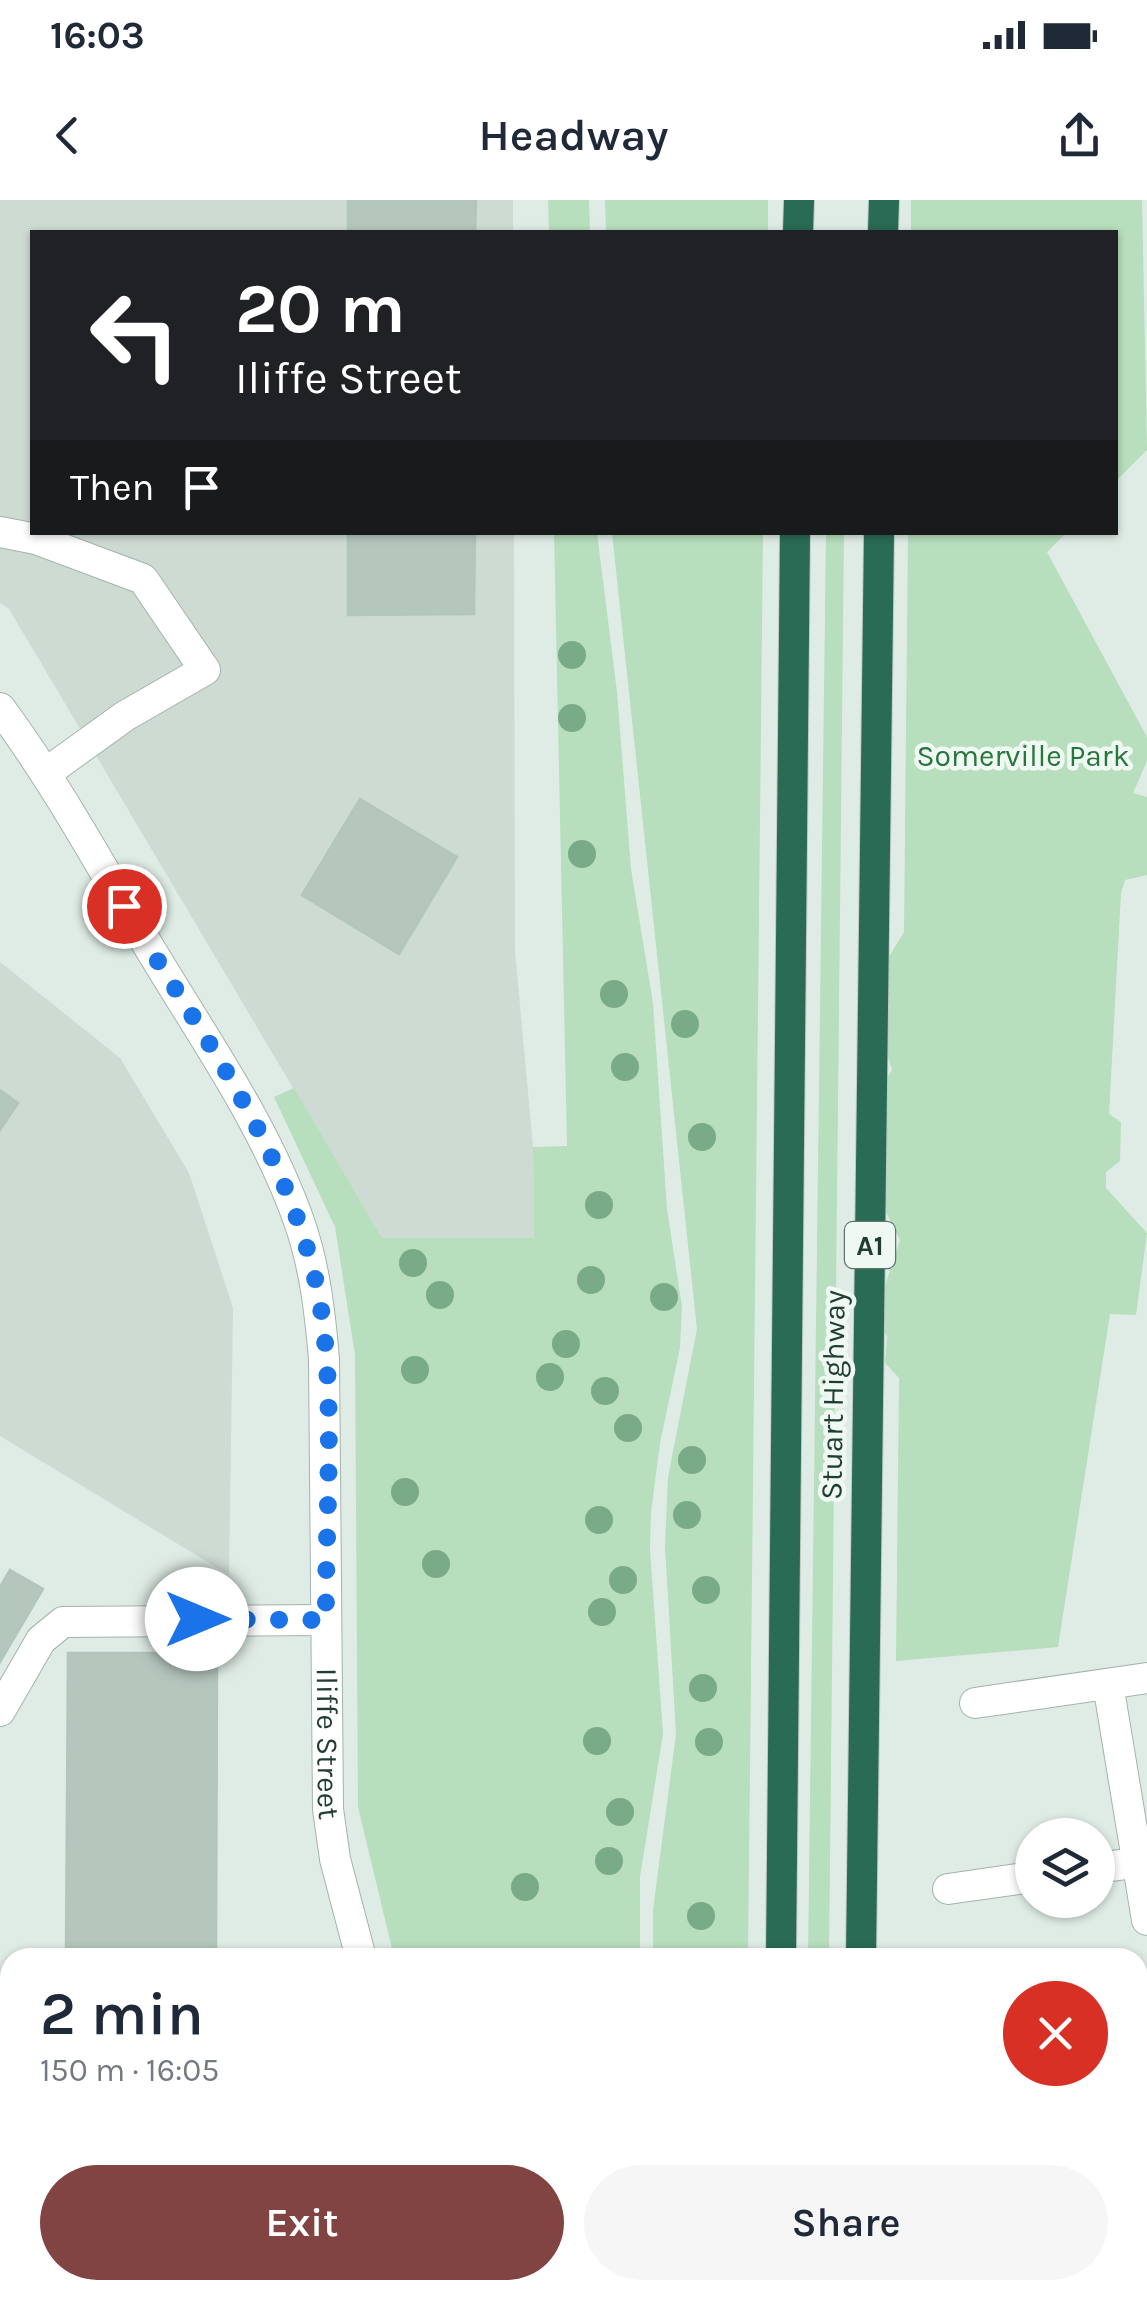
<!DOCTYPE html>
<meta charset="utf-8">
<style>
:root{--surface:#fff;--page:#f6f6f7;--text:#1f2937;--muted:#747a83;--accent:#824442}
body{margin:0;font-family:Karla,sans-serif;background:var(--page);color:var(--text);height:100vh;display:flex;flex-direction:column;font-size:38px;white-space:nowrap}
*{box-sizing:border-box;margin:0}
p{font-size:32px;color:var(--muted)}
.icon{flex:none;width:55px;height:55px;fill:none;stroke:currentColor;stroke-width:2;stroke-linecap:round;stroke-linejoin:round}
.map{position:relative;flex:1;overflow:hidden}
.details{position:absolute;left:0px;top:1748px;width:1148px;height:352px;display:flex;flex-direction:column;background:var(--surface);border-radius:30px 30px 0 0;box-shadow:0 2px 8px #0004}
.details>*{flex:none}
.banner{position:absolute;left:30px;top:30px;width:1088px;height:305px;border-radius:0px;box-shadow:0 2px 8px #0004;background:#202124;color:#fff;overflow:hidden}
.buttons{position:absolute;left:1015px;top:1618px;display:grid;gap:20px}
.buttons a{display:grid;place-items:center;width:100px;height:100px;border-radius:50%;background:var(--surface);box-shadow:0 2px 8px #0004;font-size:50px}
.pin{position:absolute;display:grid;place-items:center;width:85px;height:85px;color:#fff;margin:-42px;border:5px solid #fff;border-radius:50%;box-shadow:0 2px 10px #0007}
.me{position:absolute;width:110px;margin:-55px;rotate:90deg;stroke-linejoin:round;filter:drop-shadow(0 0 8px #0008)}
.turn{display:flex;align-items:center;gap:35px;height:210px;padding:0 40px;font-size:45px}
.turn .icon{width:130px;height:130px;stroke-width:2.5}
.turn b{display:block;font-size:70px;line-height:85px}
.then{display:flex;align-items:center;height:95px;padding:0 40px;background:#0003;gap:20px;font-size:38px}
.round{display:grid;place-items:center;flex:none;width:105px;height:105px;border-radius:52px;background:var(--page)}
.overview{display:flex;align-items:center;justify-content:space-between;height:170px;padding:0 40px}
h1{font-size:60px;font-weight:600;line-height:75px}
.button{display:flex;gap:20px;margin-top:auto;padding:20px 40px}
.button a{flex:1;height:115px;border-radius:60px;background:var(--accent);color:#fff;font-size:40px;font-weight:600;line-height:115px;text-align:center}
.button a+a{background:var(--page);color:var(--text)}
.status{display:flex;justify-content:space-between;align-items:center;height:70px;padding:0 50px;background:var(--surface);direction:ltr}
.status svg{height:28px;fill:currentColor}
header{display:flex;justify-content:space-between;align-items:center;height:130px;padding:0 40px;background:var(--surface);font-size:45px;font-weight:600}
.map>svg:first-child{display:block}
.built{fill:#cedbd3}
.green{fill:#b7debd}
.building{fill:#b5c6bd;stroke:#b2c6bb;stroke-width:2.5}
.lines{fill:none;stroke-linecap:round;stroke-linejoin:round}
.minor-casing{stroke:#a2b4ab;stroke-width:32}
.highway-casing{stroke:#c0c9c5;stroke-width:32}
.minor{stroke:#fff;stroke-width:30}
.highway{stroke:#296b55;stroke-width:30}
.tree{fill:#7aab88}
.route{stroke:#1a73e8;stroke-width:18;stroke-dasharray:0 32.4}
.labels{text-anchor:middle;stroke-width:9;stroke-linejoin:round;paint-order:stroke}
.shield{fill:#f0f8f3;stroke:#5e756b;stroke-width:2.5}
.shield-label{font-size:28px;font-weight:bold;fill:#1f3d31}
.park-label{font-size:30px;fill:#27763c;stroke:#f0f8f3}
.street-label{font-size:30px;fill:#1f3d31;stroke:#f0f8f3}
</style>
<div class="status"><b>16:03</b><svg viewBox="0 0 49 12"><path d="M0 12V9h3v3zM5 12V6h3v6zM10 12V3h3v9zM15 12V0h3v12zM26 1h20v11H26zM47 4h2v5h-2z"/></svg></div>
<header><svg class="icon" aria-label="back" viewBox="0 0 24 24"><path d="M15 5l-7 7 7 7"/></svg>Headway<svg class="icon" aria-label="share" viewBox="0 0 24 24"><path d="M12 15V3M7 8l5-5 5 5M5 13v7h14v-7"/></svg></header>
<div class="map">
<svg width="1147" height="2099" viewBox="0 0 1147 2099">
<rect width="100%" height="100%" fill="#dfece5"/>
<!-- built -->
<g class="built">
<path d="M0,0h513v32h-481v300l482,1 1,418 18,196 1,91h-152l-373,-629 -9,-6z"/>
<path d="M0,762l120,96 69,115 44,135 -4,267 -229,-139z"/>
<path d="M62,2090h115l-2,9h-116z"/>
</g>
<!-- green -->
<g class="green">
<path d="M548,0h41l1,32h-41z"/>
<path d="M605,0h163v32h-162z"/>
<path d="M911,0h231l5,250 -32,32v-250h-204z"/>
<path d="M844,332l-15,1425 -21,1 18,-1425z"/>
<path d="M554,333h43l20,159 14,177 22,134 14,206 15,98 -2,41 -20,95 -9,70 -1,36 13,185 -23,143v80h-246l-36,-150 -3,-452 -20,-128 -61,-130 20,-9 88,150h152l-1,-91 34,-1z"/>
<path d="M612,333h151l-15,1424h-95v-47l23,-176 -11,-188 3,-69 29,-148z"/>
<path d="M908,333h158l-19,19 100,185v24l-14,32 14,4v78l-22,5 -4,13 -12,221 12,8 -1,39 -14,11v16l41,45 -11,82 -26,-1 -52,333 -162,14 3,-283 -14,-15 2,-26 -12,-20 25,-77 -19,-38 -25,-75 36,-57 -8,-27 -26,-49 24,-26 22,-36z"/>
<rect x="361" y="2090" width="260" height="9"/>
</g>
<!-- building -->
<g class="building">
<path d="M348,0h128l-1,32h-127z"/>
<path d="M348,332h127l-1,82 -126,1z"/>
<path d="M360,599l97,58 -58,97 -97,-59z"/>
<path d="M0,890l18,13 -18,27z"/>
<path d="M10,1370l33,19 -43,73v-75z"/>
<path d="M68,1453h149l-1,305h-150z"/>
<path d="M0,1816l10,1v35l-10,-9z"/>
</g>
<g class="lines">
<defs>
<g id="minor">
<path d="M0,332l36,7 107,40 62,91 -80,46 -79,57"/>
<path id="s1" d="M0,508c55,74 99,155 146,234 54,91 119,181 154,282 15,44 20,89 24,135l4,450 7,50 26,99"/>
<path d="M1108,1484l39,236"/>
<path d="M975,1503l172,-25"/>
<path d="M0,1511l41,-71 22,-18 263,-2"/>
<path d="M1098,1668l42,-6"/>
<path d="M948,1689l84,-12"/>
<path d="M0,2021l10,-1"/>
<path d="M0,2090l10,-10"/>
<path d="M344,2090v9"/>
</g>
<g id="highway">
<path d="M798,32l1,-32"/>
<path d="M883,32l1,-32"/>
<path d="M781,1758l14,-1426"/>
<path d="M861,1758l18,-1426"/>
<path d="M761,2099l1,-9"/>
<path d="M844,2099v-9"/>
</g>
</defs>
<!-- minor casing -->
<use href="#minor" class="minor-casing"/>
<!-- highway casing -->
<use href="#highway" class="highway-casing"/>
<!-- minor -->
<use href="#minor" class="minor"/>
<!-- highway -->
<use href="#highway" class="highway"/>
</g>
<!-- trees -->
<g class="tree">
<circle cx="572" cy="455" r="14"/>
<circle cx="572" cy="518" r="14"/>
<circle cx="582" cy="654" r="14"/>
<circle cx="614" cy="794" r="14"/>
<circle cx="685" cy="824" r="14"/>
<circle cx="625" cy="867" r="14"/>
<circle cx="702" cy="937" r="14"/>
<circle cx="599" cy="1005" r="14"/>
<circle cx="413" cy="1063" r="14"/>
<circle cx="591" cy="1080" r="14"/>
<circle cx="440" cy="1095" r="14"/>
<circle cx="664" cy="1097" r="14"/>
<circle cx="566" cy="1144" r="14"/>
<circle cx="415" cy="1170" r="14"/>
<circle cx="550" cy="1177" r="14"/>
<circle cx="605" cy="1191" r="14"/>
<circle cx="628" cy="1228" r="14"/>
<circle cx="692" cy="1260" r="14"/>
<circle cx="405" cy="1292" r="14"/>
<circle cx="687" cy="1315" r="14"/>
<circle cx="599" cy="1320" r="14"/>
<circle cx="436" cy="1364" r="14"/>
<circle cx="623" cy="1380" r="14"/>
<circle cx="706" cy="1390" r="14"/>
<circle cx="602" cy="1412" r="14"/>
<circle cx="703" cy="1488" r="14"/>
<circle cx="597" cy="1541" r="14"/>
<circle cx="709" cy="1542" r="14"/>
<circle cx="620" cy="1612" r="14"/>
<circle cx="609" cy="1661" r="14"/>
<circle cx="525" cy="1687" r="14"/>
<circle cx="701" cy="1716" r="14"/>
</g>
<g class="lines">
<!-- route -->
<path class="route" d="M124,706c73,122 165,244 194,386 19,95 7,229 8,328l-129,-1"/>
</g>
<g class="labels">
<!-- shield labels -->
<rect class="shield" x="845" y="1022" width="50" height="46" rx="8"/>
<g class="shield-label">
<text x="870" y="1055">A1</text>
</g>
<!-- park labels -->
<g class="park-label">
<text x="1023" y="566">Somerville Park</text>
</g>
<!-- street labels -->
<g class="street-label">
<text transform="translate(833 1195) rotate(-89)" y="10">Stuart Highway</text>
<text dy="10" stroke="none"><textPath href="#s1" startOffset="1120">Iliffe Street</textPath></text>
</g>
</g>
</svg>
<div class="buttons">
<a><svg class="icon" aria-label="layers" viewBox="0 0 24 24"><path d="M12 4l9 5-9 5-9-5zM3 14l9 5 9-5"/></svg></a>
</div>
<div class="pin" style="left:124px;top:706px;background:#d93025"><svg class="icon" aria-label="arrive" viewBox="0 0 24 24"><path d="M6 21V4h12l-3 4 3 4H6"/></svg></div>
<svg class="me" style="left:197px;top:1419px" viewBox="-20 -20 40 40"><circle r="19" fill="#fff"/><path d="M0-13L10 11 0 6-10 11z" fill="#1a73e8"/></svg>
<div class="banner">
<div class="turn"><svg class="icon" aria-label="left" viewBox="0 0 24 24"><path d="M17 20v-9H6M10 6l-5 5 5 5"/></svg><div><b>20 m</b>Iliffe Street</div></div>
<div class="then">Then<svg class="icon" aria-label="arrive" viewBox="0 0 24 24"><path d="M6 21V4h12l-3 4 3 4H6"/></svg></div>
</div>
<section class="details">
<div class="overview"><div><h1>2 min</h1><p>150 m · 16:05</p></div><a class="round" style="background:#d93025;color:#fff"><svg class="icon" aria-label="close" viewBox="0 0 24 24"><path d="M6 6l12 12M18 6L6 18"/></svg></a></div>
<div class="button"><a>Exit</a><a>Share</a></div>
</section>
</div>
